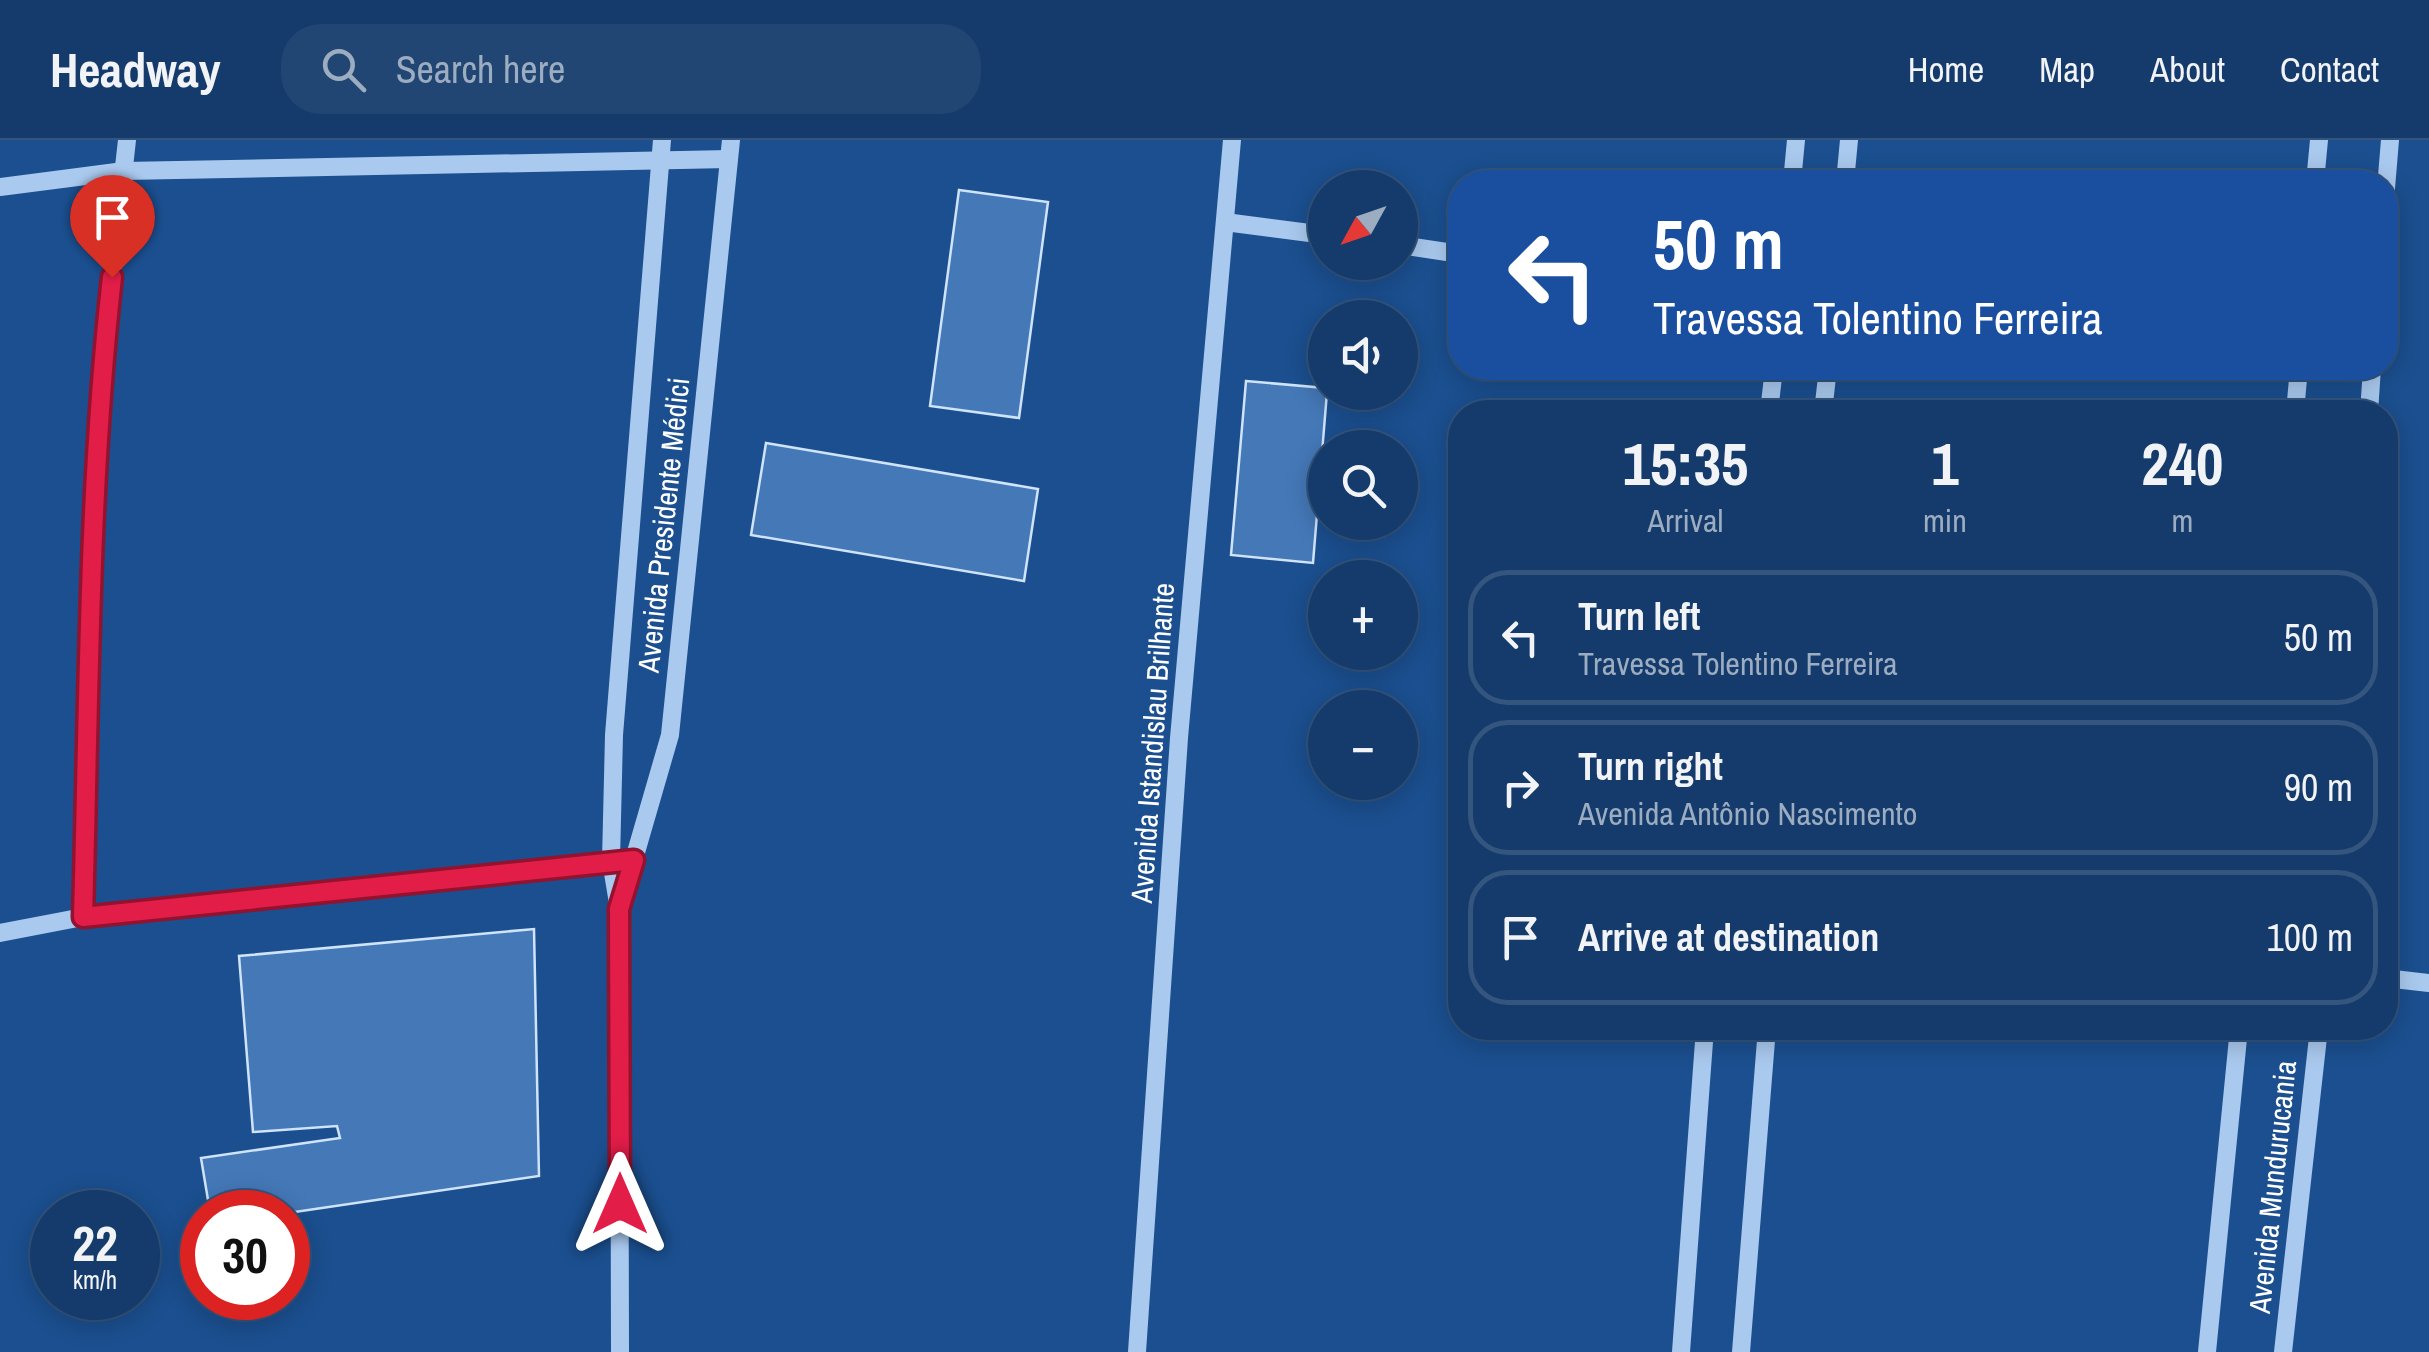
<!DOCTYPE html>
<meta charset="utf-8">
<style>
:root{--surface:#143b6b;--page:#214673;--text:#f1f3f6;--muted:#9dadc1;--line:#33557e}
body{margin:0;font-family:"Archivo Narrow",sans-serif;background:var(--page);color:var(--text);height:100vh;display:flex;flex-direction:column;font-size:38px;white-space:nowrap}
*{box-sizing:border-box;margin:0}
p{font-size:32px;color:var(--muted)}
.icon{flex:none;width:55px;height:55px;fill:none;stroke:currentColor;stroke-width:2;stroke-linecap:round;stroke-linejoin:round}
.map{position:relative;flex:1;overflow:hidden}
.drawer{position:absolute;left:1448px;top:260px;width:950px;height:640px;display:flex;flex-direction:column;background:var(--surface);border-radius:40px;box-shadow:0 5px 25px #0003,0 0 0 2px var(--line)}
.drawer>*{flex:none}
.top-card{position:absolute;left:1448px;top:30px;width:950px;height:210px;border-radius:40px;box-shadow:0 5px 25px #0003,0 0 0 2px var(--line);background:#1a4fa0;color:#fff;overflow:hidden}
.needle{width:65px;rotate:230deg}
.controls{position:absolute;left:1308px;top:30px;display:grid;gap:20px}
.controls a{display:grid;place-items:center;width:110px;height:110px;border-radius:50%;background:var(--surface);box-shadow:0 5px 25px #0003,0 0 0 2px var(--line);font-size:50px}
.speed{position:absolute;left:30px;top:1050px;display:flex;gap:20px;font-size:50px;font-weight:700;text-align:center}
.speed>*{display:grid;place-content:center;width:130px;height:130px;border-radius:50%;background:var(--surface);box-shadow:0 5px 25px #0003,0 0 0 2px var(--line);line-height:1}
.speed small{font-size:25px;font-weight:400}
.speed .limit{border:15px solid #d22;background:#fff;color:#111}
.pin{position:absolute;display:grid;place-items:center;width:85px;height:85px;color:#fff;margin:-102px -42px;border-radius:50% 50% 50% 0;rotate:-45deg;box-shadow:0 0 10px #0007}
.pin .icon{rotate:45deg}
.me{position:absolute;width:110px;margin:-55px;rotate:0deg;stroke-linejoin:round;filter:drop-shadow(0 0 8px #0008)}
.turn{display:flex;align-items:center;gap:35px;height:210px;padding:0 40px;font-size:45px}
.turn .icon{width:130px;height:130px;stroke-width:2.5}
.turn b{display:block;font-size:70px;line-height:85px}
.eta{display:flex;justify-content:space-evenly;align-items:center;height:170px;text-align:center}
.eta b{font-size:60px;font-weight:700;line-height:70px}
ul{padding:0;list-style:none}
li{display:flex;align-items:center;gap:30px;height:135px;margin:0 20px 15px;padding:0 20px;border:5px solid var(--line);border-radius:40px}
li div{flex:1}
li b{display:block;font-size:38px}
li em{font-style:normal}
header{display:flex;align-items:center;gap:60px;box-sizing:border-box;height:140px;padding:0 50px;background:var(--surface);border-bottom:2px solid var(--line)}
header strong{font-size:48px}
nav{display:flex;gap:55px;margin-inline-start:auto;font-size:35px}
.search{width:700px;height:90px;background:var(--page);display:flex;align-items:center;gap:25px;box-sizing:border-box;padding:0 35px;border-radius:40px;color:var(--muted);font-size:38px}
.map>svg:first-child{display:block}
.building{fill:#4478b7;stroke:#cfe3fa;stroke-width:2.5}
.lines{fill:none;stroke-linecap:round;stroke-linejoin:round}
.minor{stroke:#a9c9ee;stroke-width:18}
.route-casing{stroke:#92132f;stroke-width:25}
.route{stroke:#e11d48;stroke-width:18}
.labels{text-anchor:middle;stroke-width:8;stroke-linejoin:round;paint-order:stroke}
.street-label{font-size:30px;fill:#fff;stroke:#1b4f8f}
</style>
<header>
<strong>Headway</strong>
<div class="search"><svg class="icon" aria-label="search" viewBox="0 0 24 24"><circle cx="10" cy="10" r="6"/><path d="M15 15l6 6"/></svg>Search here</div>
<nav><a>Home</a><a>Map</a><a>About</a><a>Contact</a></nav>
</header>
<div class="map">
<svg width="2429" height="1212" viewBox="0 0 2429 1212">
<rect width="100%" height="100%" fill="#1b4f8f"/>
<!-- building -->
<g class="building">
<path d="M959,50l89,12 -29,216 -89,-12z"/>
<path d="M1246,241l79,7 2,4 -14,171 -82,-8z"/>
<path d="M766,303l272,46 -14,92 -273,-46z"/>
<path d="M534,789l5,247 -251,37 -78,-1 -9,-54 139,-20 -3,-12 -84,6 -14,-176z"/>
</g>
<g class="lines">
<!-- minor -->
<g class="minor">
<path d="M1792,42l4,-42"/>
<path d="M1845,42l4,-42"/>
<path d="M2315,42l4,-42"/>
<path d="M0,47l124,-16 605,-12"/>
<path d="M2385,60l5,-60"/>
<path d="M1225,82l100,13"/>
<path d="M1400,105l60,9"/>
<path d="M1769,272l5,-44"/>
<path d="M1823,272l5,-44"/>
<path d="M2295,272l4,-44"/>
<path d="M2369,272l3,-44"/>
<path d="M621,764l49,-169 61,-595"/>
<path d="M83,777l9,-361 12,-209 23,-207"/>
<path d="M0,793l83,-16 537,-56"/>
<path d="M2385,838l44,5"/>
<path d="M620,1212l-1,-443 -8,-48 3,-126 48,-595"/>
<path d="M1137,1212l42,-614 53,-598"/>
<path d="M1681,1212l24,-324"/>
<path d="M1741,1212l26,-324"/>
<path d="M2207,1212l32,-324"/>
<path d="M2283,1212l36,-324"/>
</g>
</g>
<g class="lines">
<defs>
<path id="route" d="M112,137c-24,212 -23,427 -29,640l551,-57 -15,49 1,295"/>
</defs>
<!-- route casing -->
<use href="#route" class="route-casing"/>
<!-- route -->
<use href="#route" class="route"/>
</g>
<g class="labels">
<!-- street labels -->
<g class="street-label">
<text transform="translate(664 385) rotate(-84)" y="10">Avenida Presidente Médici</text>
<text transform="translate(1153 603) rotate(-86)" y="10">Avenida Istandislau Brilhante</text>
<text transform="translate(2273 1047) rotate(-84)" y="10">Avenida Mundurucania</text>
</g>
</g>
</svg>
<div class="controls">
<a><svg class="needle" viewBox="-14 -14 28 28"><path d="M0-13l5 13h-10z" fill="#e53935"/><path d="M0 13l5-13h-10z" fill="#9dadc1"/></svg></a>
<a><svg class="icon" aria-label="sound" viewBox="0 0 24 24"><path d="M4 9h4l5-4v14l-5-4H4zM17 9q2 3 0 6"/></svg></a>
<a><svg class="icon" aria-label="search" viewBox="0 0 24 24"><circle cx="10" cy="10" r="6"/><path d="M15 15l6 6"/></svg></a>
<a>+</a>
<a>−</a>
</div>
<div class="speed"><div>22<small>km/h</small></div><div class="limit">30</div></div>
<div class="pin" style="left:112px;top:137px;background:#d93025"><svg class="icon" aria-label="arrive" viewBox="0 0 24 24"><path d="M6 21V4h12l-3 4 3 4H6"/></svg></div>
<svg class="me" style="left:620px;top:1064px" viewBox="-20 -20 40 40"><path d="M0-17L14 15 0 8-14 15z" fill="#e11d48" stroke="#fff" stroke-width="4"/></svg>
<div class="top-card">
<div class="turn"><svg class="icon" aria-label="left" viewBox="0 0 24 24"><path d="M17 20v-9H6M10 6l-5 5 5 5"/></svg><div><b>50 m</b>Travessa Tolentino Ferreira</div></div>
</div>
<section class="drawer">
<div class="eta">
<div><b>15:35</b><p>Arrival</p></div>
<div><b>1</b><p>min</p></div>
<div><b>240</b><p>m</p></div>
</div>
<ul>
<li><svg class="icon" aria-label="left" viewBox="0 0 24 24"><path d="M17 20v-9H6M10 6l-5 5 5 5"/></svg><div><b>Turn left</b><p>Travessa Tolentino Ferreira</p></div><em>50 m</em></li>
<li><svg class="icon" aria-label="right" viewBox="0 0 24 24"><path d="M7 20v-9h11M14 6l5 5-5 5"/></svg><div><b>Turn right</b><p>Avenida Antônio Nascimento</p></div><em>90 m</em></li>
<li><svg class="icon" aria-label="arrive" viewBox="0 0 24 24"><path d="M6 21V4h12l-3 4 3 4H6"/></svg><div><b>Arrive at destination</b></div><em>100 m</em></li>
</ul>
</section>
</div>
